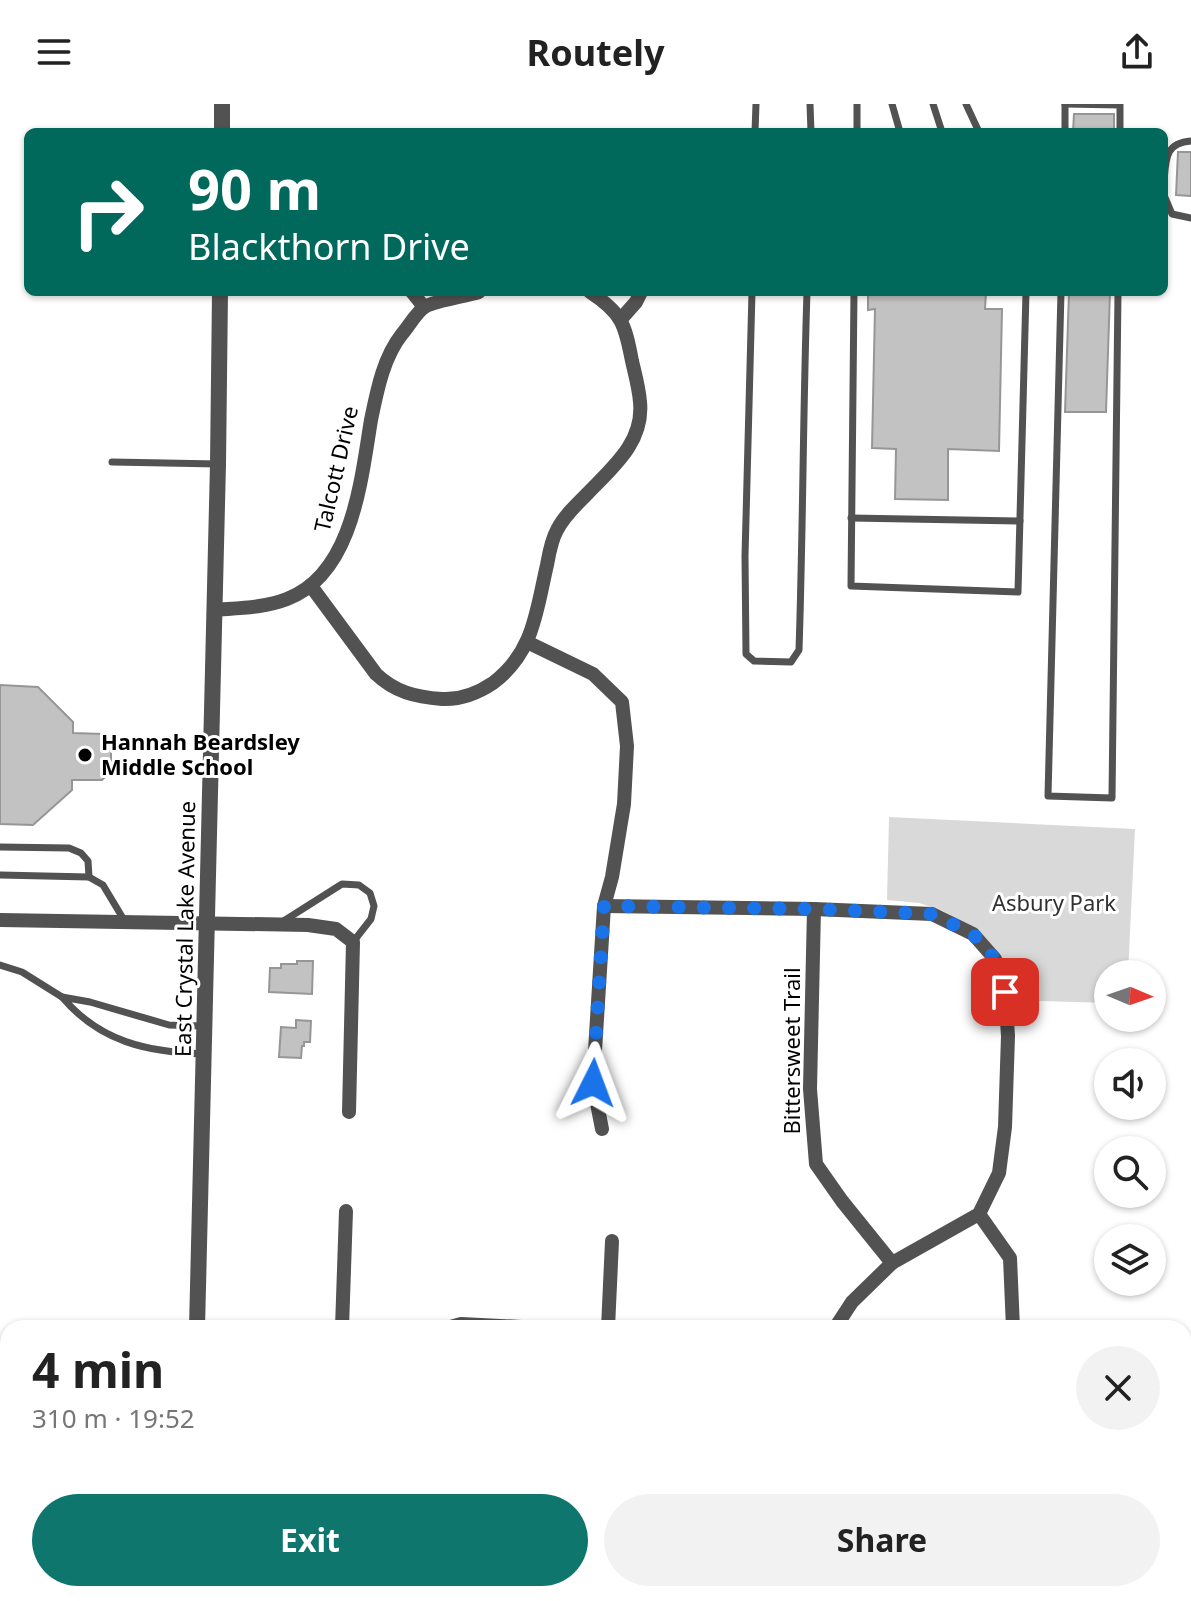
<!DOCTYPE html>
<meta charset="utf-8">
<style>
:root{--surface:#fff;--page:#f2f2f2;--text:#222;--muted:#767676;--accent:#0f766e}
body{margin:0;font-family:"Noto Sans",sans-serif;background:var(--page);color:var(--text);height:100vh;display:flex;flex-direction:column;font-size:30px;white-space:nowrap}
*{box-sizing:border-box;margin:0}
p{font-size:26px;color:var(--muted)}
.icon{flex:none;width:44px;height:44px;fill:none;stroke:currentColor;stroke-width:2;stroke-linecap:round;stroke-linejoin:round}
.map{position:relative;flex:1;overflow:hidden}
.sheet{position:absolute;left:0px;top:1216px;width:1192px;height:282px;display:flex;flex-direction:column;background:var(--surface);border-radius:24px 24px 0 0;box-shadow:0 2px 6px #0004}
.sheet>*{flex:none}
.hud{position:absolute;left:24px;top:24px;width:1144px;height:168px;border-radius:12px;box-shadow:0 2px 6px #0004;background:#00695c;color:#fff;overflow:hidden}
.needle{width:52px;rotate:92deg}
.buttons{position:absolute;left:1094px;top:856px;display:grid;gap:16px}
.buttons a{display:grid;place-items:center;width:72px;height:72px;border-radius:50%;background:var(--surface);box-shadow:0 2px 6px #0004;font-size:40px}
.pin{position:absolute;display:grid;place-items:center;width:68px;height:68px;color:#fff;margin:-34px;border-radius:16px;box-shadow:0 4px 12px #0006}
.me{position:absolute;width:88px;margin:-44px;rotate:3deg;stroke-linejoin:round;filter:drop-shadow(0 0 6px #0008)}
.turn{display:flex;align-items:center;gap:28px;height:168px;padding:0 32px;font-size:36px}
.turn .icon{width:104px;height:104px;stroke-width:2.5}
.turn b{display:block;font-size:56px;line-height:68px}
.round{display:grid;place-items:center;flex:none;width:84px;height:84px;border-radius:42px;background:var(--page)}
.headline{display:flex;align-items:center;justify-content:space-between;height:136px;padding:0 32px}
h1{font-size:48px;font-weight:700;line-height:60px}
.primary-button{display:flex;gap:16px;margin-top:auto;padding:16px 32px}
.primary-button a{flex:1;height:92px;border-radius:48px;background:var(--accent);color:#fff;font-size:32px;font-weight:700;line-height:92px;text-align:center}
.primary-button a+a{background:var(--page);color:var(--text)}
header{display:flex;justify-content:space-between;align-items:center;height:104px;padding:0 32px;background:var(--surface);font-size:36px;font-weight:700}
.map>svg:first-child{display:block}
.green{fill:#d9d9d9}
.building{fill:#c2c2c2;stroke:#969696;stroke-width:2}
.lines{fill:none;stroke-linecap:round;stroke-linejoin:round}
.service{stroke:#525252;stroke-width:7}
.minor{stroke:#525252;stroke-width:14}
.tertiary{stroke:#525252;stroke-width:16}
.route{stroke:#1a73e8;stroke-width:14;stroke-dasharray:0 25.2}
.poi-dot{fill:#000;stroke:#fff;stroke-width:3}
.labels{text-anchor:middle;stroke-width:6;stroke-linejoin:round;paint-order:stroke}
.street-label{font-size:22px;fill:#000;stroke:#fff}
.poi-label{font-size:22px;font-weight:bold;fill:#000;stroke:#fff;text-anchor:start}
.park-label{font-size:22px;fill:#303030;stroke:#fff}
</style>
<header><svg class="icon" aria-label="menu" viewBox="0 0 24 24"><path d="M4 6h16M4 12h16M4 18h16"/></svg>Routely<svg class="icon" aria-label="share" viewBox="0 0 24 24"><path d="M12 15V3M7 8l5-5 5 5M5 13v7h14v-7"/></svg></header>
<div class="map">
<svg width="1191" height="1497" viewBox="0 0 1191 1497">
<rect width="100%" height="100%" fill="#fff"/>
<!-- green -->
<path class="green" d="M889,713l246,12 -7,145h-20v29l-96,-3 -36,-70 -33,-19 -24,-8 -32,-3z"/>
<!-- building -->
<g class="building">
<path d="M1074,10h40v18h-41z"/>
<path d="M1178,48h13v44l-15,-1z"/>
<path d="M868,188h118l-1,17h17l-3,142 -51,-2v51l-53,-1 1,-50 -24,-1 3,-139 -7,1z"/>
<path d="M1069,188h41l-4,120h-41z"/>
<path d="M0,581l38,2 35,35v11l30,1 8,9v28l-9,9h-30v10l-39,35 -33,-1z"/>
<path d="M297,857h16l-1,33 -43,-2 1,-24h11v-4h16z"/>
<path d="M296,916l15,1 -1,21h-6v4h-2l-1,12 -22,-1 2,-30 15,1z"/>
</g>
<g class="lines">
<!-- service -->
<g class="service">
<path d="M810,0l1,28"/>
<path d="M892,0l8,28"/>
<path d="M933,0l9,28"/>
<path d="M966,0l13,28"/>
<path d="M1065,0l55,1v27"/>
<path d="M755,28l1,-28"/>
<path d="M857,28v-28"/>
<path d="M1065,28v-28"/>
<path d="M1164,77c2,-22 1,-38 27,-40"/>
<path d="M1164,91l8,19 19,4"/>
<path d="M752,188l-7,264 1,98 8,7 37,1 8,-12c4,-119 4,-239 8,-358"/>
<path d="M854,188l-3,294 167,6 8,-300"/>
<path d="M1061,188l-13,504 64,2 6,-506"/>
<path d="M112,358l106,2"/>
<path d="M851,414l169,3"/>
<path d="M0,743l69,1 12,5 7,8 1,16"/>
<path d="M0,771l89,2 14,8 21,35"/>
<path d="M282,818l60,-38 17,1 11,8 4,13 -3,13 -18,23"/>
<path d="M0,861l22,7 40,25"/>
<path d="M202,922l-33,-1 -79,-23 -28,-5c38,45 85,55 142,57"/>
</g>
<!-- minor -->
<g class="minor">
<path d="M412,188l12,15"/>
<path d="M621,215l15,-17 5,-10"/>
<path d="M311,482l65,88c19,18 39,23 66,25 18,1 36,-6 51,-16 41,-31 43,-71 54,-118 2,-11 4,-24 10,-35 7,-14 20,-26 31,-37 25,-26 56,-51 52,-91 -1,-14 -5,-28 -8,-41 -7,-37 -10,-48 -42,-69"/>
<path d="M214,506c24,-2 50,-2 73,-11 66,-25 74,-119 84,-179 6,-29 12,-62 31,-86 7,-8 15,-23 24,-28 10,-5 40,-10 53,-14"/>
<path d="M527,538l66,32 29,28 5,44 -3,58 -12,73 -8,29 -11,177 9,46"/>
<path d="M604,802l210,3 118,5 41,20 22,25 10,33 3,44 -3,91 -6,46 -20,41 -87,49 -40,39 -17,26"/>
<path d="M814,805l-4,180 6,75 26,37 50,62"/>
<path d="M0,816l308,5 28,4 17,13 -4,170"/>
<path d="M979,1110l31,44 3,70"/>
<path d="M342,1224l4,-117"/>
<path d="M447,1224l14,-4 79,4"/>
<path d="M608,1224l4,-87"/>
<path d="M799,1497v-7"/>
<path d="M1010,1497v-7"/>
</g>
<!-- tertiary -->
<g class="tertiary">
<path d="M222,28v-28"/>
<path d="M197,1224l21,-864 2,-172"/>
<path d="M191,1497v-7"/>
</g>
</g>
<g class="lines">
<!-- route -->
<path class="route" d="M593,979l11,-177 210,3 118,5 41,20 22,25 10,33"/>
</g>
<!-- markers -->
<circle class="poi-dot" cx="85" cy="651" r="8"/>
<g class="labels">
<!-- street labels -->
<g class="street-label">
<text transform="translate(336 365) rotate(-77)" y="8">Talcott Drive</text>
<text transform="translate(185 825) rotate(-89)" y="8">East Crystal Lake Avenue</text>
<text transform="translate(792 947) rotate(-90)" y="8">Bittersweet Trail</text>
</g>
<!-- poi labels -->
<g class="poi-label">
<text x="101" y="646">Hannah Beardsley<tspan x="101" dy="25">Middle School</tspan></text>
</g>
<!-- park labels -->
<g class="park-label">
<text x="1054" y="807">Asbury Park</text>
</g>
</g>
</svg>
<div class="buttons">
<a><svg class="needle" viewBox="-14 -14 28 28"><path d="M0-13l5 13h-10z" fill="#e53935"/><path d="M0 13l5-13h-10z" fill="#767676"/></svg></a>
<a><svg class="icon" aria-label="sound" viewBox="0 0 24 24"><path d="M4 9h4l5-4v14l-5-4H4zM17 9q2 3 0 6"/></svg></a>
<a><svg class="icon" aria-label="search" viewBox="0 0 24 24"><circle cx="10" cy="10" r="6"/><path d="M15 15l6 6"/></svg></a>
<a><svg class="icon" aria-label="layers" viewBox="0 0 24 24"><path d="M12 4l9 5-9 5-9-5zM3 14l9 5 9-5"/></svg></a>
</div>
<div class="pin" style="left:1005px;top:888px;background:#d93025"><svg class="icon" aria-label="arrive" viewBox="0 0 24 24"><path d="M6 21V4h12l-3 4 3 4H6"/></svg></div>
<svg class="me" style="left:593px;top:979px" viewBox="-20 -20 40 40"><path d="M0-17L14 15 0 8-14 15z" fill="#1a73e8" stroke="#fff" stroke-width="4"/></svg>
<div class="hud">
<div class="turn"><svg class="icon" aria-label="right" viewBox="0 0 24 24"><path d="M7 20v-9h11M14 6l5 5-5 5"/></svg><div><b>90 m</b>Blackthorn Drive</div></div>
</div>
<section class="sheet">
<div class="headline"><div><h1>4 min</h1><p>310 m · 19:52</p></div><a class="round"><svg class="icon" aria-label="close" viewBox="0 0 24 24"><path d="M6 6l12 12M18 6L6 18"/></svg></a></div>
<div class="primary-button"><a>Exit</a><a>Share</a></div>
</section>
</div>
